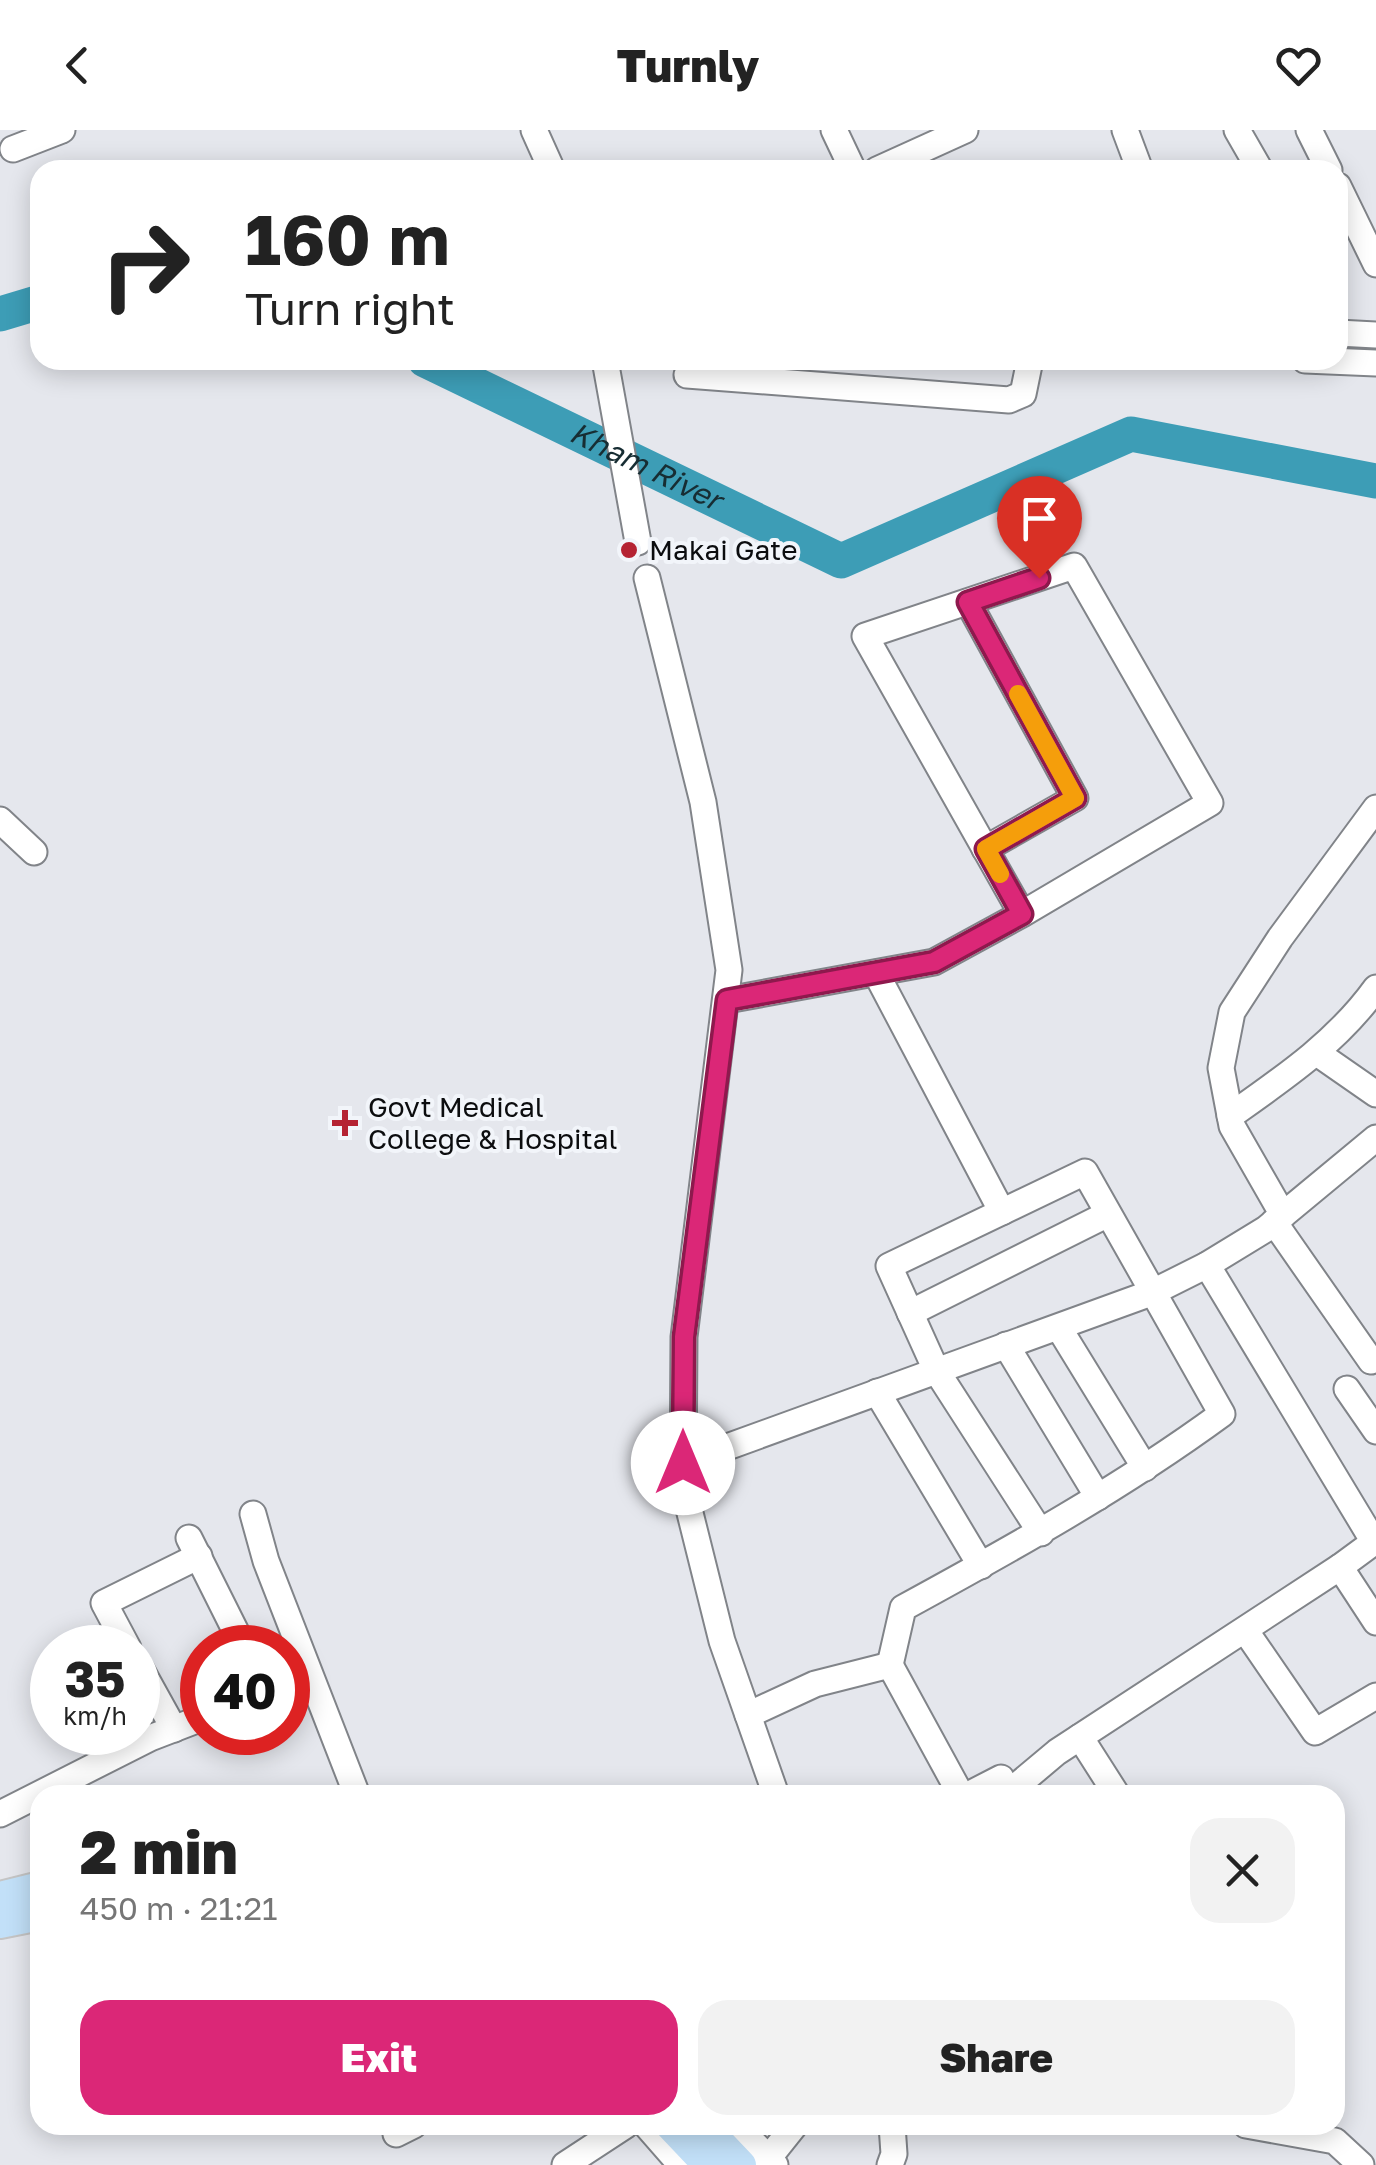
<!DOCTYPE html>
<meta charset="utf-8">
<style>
:root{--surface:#fff;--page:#f2f2f2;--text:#222;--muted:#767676;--accent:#db2777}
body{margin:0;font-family:"Golos Text",sans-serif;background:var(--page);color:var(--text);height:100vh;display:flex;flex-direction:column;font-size:38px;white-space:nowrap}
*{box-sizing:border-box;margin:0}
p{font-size:32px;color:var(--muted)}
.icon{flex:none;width:55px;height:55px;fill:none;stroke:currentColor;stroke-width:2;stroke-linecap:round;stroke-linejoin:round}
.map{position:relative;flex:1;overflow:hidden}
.side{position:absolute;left:30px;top:1655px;width:1315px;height:350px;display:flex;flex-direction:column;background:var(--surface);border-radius:30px;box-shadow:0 5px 25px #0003}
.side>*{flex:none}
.hud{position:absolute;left:30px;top:30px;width:1318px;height:210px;border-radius:30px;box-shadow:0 5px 25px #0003;background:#fff;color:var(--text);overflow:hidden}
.speed{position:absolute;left:30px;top:1495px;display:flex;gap:20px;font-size:50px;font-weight:700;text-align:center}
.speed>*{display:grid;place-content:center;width:130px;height:130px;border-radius:50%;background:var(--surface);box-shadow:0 5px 25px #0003;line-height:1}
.speed small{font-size:25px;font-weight:400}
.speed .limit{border:15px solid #d22;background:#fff;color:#111}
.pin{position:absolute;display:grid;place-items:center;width:85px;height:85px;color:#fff;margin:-102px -42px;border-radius:50% 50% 50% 0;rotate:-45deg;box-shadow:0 0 10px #0007}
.pin .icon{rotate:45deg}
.me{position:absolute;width:110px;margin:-55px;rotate:0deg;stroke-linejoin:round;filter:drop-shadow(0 0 8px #0008)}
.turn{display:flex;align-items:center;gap:35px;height:210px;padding:0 50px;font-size:45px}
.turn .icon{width:130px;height:130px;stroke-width:2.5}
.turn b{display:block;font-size:70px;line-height:85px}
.round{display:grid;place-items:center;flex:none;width:105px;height:105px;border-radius:30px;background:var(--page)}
.headline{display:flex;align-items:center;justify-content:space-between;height:170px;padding:0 50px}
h1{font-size:60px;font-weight:800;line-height:75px}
.button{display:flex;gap:20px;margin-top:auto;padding:20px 50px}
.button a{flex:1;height:115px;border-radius:30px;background:var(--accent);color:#fff;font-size:40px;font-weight:800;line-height:115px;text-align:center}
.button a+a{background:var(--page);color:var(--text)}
header{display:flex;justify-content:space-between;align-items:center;height:130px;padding:0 50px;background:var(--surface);font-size:45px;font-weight:800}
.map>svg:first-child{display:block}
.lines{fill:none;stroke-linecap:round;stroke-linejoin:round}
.river{stroke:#3d9db6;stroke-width:35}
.minor-casing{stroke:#818489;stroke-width:29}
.major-casing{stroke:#c5c5c5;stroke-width:34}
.minor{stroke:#fff;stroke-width:25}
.major{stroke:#c2e0f8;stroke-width:30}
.route-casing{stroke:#8e194d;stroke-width:25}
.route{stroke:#db2777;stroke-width:18}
.slow{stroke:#f59e0b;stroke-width:18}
.poi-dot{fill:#b52333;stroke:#f2f5fa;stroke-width:4}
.labels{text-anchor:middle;stroke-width:8;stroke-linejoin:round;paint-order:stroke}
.poi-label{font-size:28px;fill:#0c0d0f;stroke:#f2f5fa;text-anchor:start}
.water-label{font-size:30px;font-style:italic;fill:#172d33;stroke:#f2f5fa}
</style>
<header><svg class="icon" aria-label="back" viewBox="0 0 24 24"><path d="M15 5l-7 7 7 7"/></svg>Turnly<svg class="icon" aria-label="heart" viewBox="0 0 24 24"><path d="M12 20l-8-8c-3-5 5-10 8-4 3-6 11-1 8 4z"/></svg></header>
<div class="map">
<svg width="1376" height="2035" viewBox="0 0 1376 2035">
<rect width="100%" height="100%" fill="#e5e7ed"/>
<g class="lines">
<!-- river -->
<g class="river">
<path d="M0,184l40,-12"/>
<path id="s1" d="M425,230l416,201 290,-127 245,47"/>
</g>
<defs>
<g id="minor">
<path d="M534,0l18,40"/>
<path d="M834,0l19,40"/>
<path d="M1125,0l15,40"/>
<path d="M1237,0l23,40"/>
<path d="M1309,0l20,40"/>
<path d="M13,19l49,-19"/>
<path d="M877,40l88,-40"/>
<path d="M1338,56l38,78"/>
<path d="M1338,203l38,2"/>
<path d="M605,230l33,182"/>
<path d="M1305,230l71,3"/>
<path d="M687,245l322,25 14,-6 7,-34"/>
<path d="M647,448l56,224 26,168 -45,367 -1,148 39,156 54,154"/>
<path d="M968,472l107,196 -90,51"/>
<path d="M0,690l34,32"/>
<path d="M876,843l126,239"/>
<path d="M727,870l207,-38 88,-48 188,-111 -136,-237 -209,70 157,278"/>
<path d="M1317,923l59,41"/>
<path d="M1230,986c54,-38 107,-74 146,-128"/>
<path d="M1283,1085l-51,-89 -11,-58 11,-56 48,-74 96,-130"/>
<path d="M1274,1092l97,139"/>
<path d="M1207,1135l167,277 -34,25"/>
<path d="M910,1183l198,-99"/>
<path d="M1059,1198l86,140"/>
<path d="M1006,1215l92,152"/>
<path d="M1347,1259l29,42"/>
<path d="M877,1262l104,174"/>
<path d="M683,1333l468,-170 56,-28 59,-36 110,-91"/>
<path d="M253,1384l13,47 91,234"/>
<path d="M189,1408l55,110"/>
<path d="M1245,1500l70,102 61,-36"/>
<path d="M128,1518l-24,-45 95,-47"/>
<path d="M138,1534l36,65"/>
<path d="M890,1535l13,-57c110,-60 218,-120 319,-194l-137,-242 -196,94 47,104 105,163"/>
<path d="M748,1585l67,-31 75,-19 71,130"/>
<path d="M1080,1607l37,58"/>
<path d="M968,1665l33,-17 6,16 50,-42 283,-185 36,55"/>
<path d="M0,1684l150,-76 52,-20"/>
<path d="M646,1995l35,40"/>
<path d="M736,1995l39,40"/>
<path d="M1246,1995l89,16 26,24"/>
<path d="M396,2004l18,-9"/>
<path d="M565,2035l61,-40"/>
<path d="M763,2035l32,-40"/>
<path d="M890,2035l4,-11 -2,-29"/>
</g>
<g id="major">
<path d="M0,1767l40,-10"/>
<path d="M0,1793l40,-8"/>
<path d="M670,1995l38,40"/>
<path d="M703,1995l38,40"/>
</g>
</defs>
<!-- minor casing -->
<use href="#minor" class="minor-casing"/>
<!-- major casing -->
<use href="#major" class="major-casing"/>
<!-- minor -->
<use href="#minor" class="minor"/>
<!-- major -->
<use href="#major" class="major"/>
</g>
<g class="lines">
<defs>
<path id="route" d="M683,1333l1,-126 43,-337 207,-38 88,-48 -36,-65 89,-51 -107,-196 71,-24"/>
</defs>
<!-- route casing -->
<use href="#route" class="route-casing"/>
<!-- route -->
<use href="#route" class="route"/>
<!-- slow -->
<path class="slow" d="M1000,744l-14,-25 89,-51 -57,-104"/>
</g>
<!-- markers -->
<g class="poi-dot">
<circle cx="629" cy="420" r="10"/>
<path d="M340 978h10v10h10v10h-10v10h-10v-10h-10v-10h10z"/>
</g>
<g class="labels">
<!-- poi labels -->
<g class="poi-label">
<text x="649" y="430">Makai Gate</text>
<text x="368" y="987">Govt Medical<tspan x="368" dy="32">College &amp; Hospital</tspan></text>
</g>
<!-- water labels -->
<g class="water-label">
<text dy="10" stroke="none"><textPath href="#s1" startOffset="245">Kham River</textPath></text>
</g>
</g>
</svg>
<div class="speed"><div>35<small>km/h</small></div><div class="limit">40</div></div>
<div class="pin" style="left:1039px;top:448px;background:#d93025"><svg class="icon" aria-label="arrive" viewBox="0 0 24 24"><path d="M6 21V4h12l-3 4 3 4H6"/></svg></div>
<svg class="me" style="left:683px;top:1333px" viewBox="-20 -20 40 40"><circle r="19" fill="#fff"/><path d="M0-13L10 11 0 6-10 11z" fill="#db2777"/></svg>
<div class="hud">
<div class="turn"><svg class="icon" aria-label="right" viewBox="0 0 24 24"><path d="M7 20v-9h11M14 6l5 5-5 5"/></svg><div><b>160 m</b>Turn right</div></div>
</div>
<section class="side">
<div class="headline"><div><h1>2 min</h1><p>450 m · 21:21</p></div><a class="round"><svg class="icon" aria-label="close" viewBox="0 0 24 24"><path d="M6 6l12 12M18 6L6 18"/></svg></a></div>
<div class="button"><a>Exit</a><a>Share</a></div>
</section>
</div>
